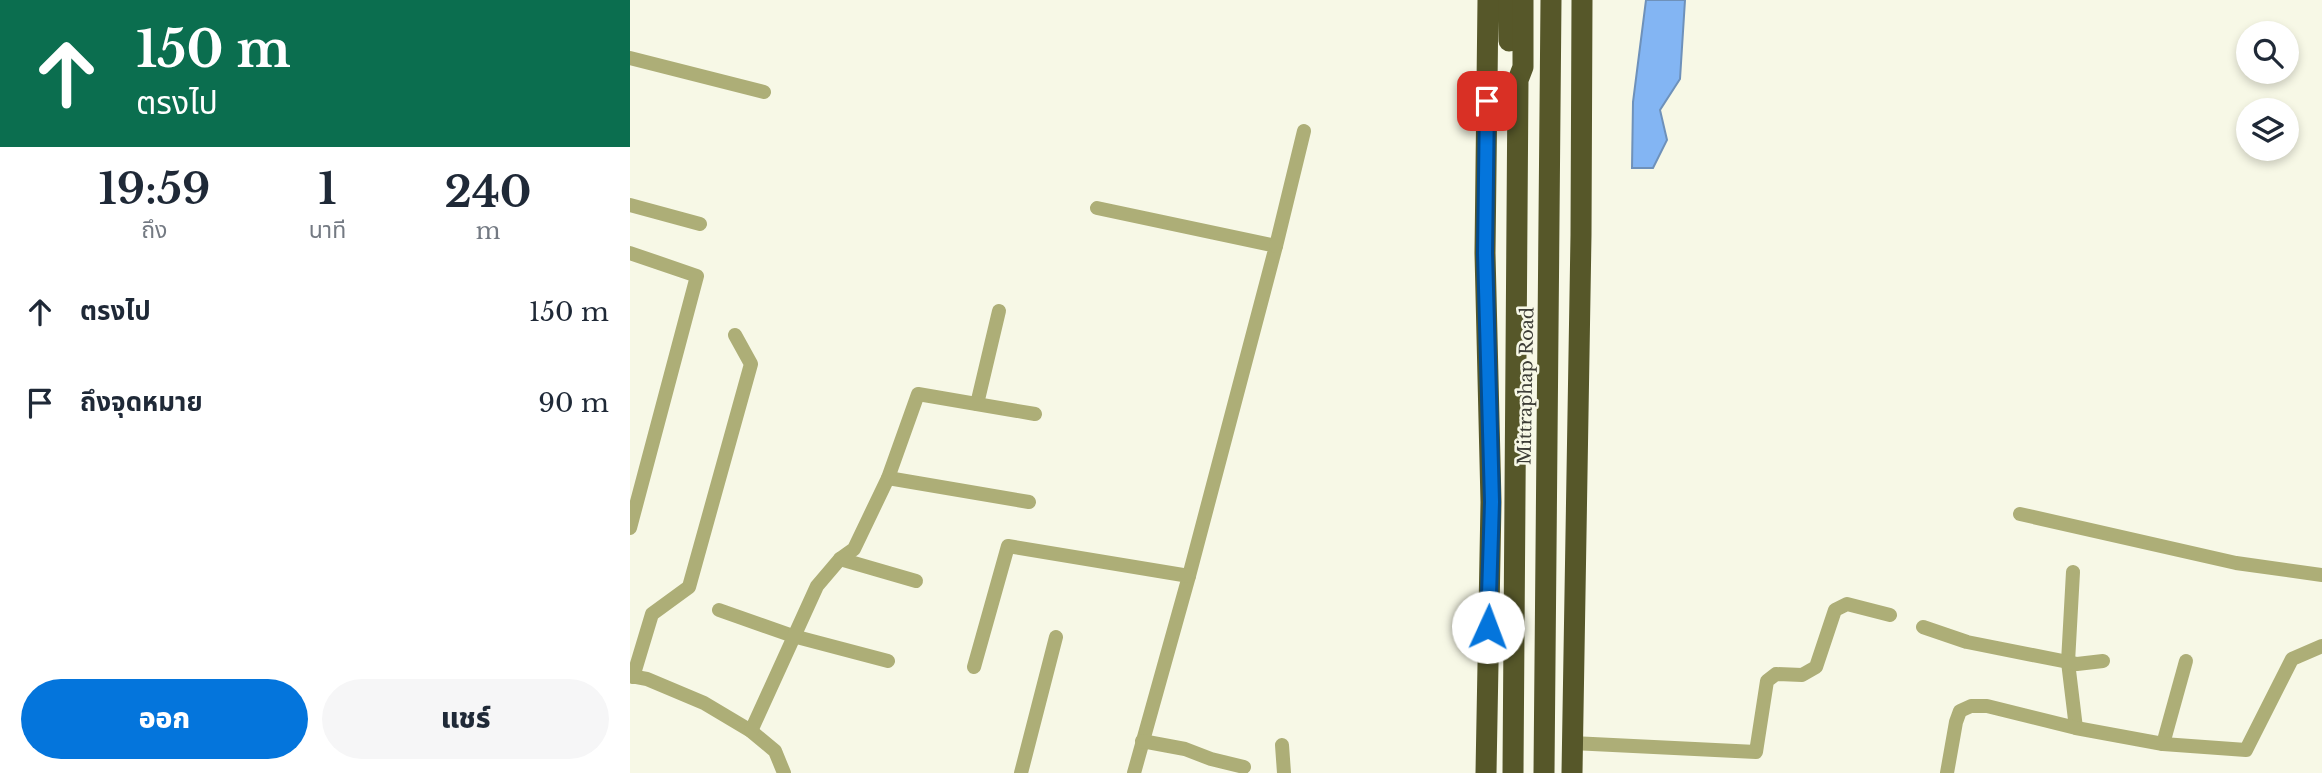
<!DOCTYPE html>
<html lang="th">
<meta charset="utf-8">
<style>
:root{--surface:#fff;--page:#f6f6f7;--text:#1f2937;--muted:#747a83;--accent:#0475dc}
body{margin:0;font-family:"Libre Baskerville","Noto Sans Thai",serif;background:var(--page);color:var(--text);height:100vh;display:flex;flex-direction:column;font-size:26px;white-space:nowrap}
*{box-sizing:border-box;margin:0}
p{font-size:23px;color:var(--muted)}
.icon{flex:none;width:38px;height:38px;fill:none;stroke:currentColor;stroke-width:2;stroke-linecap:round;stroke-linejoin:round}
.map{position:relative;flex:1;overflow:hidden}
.sheet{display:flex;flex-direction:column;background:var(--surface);width:630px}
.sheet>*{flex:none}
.banner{background:#0b6e4f;color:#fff;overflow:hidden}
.controls{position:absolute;left:1606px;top:21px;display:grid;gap:14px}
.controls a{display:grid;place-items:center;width:63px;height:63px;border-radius:50%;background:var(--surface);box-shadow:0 4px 10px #0003;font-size:35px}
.pin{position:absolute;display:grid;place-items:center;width:60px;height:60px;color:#fff;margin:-30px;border-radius:14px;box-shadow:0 4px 10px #0006}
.me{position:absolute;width:77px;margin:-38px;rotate:2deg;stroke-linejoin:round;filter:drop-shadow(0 0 5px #0008)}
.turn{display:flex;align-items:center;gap:24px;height:147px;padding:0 21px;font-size:32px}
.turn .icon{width:91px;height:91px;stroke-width:2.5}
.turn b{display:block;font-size:49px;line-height:60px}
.eta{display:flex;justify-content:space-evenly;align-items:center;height:119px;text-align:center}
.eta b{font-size:42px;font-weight:800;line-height:49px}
.action{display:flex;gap:14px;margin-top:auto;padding:14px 21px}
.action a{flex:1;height:80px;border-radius:42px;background:var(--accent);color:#fff;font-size:28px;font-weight:800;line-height:80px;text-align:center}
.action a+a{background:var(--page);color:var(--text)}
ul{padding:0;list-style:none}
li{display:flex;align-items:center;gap:21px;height:91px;padding:0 21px}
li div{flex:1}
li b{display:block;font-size:26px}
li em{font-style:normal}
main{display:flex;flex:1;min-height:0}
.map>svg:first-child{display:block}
.water{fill:#83b5f3;stroke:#6e91ba;stroke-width:2}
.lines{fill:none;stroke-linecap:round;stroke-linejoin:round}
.street{stroke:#adae77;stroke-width:14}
.highway{stroke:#565729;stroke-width:21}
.route-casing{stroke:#034c8f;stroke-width:18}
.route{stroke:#0475dc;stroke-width:12}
.labels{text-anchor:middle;stroke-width:5;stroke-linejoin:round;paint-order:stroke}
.street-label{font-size:18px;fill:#3d3d36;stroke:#f7f8e6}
</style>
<main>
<section class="sheet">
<div class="banner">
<div class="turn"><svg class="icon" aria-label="ahead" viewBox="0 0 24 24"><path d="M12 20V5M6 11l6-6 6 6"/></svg><div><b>150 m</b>ตรงไป</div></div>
</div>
<div class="eta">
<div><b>19:59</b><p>ถึง</p></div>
<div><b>1</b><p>นาที</p></div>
<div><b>240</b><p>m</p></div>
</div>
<ul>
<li><svg class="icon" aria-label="ahead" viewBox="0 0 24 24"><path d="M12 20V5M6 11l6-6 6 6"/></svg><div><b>ตรงไป</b></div><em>150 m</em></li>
<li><svg class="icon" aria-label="arrive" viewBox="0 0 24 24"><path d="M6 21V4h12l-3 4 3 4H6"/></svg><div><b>ถึงจุดหมาย</b></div><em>90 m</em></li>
</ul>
<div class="action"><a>ออก</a><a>แชร์</a></div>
</section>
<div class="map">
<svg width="1692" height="773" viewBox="0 0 1692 773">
<rect width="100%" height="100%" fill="#f7f8e6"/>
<!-- water -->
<path class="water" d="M1016,0h39l-5,79 -20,31 7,30 -14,28h-21l1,-66z"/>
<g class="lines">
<!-- street -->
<g class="street">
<path d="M0,58l134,34"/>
<path d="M0,205l70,19"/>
<path d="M467,208l179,38 -87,330 -55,197"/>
<path d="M646,246l28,-115"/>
<path d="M0,253l67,23 -67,252"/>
<path d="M347,404l22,-93"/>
<path d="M258,478l141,24"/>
<path d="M1390,514l216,49 86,12"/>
<path d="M210,559l76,22"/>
<path d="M1443,572l-5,90 8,66"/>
<path d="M89,610l74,26 95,25"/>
<path d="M1293,627l44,15 101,20 9,2 26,-3"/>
<path d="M344,667l34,-121 181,30"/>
<path d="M0,676l17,3 57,24 47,28 24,20 9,22"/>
<path d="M3,677l19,-63 37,-27 62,-223 -16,-29"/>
<path d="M121,731l66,-145 23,-27 14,-10 34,-71 30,-84 117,20"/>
<path d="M512,741l43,8 26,10 33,8"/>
<path d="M942,743l184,9 11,-71 9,-7 26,1 14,-8 19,-57 12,-6 43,11"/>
<path d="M1533,744l23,-83"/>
<path d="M652,745l2,28"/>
<path d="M391,773l35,-136"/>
<path d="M1317,773l9,-51 4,-11 11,-5h16l89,22 87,16 83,6 46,-91 30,-13"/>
</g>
<!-- highway -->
<g class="highway">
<path d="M878,0l1,41"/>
<path d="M856,773l5,-271 -6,-249 3,-253"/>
<path d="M883,773l5,-693 5,-13v-67"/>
<path d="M914,773l7,-773"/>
<path d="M942,773l9,-538 1,-235"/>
</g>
</g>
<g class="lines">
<defs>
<path id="route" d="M857,101l-2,152 7,249 -4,125"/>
</defs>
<!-- route casing -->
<use href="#route" class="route-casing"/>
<!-- route -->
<use href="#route" class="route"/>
</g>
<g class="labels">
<!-- street labels -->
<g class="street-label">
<text transform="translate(896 386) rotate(-89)" y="6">Mittraphap Road</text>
</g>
</g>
</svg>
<div class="controls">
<a><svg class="icon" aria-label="search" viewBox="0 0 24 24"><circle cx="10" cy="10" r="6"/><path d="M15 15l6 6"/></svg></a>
<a><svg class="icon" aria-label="layers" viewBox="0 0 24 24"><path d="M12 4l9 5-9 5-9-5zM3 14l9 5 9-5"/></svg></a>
</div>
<div class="pin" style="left:857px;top:101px;background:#d93025"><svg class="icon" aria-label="arrive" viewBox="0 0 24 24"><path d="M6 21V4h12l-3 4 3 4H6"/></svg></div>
<svg class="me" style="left:858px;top:627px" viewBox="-20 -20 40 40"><circle r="19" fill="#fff"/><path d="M0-13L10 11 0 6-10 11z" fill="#0475dc"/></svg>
</div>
</main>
